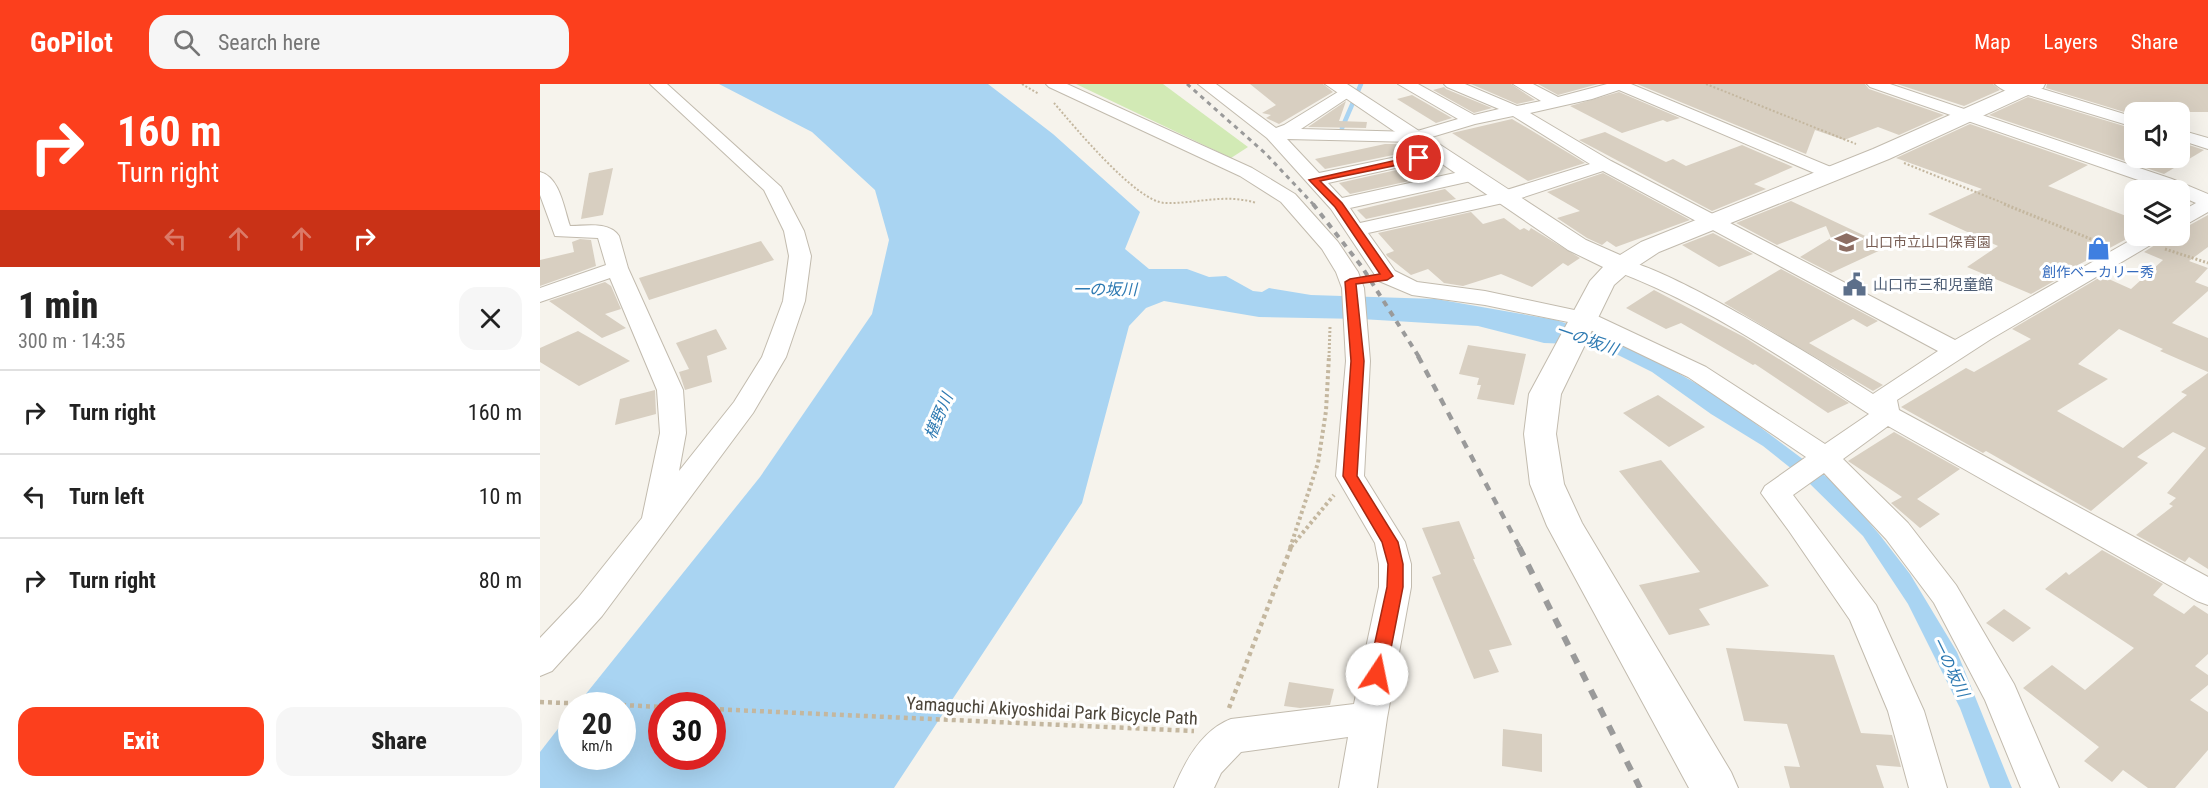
<!DOCTYPE html>
<meta charset="utf-8">
<style>
:root{--surface:#fff;--page:#f6f6f6;--text:#222;--muted:#767676;--line:#e0e0e0;--accent:#fc3f1d}
body{margin:0;font-family:"Roboto Condensed","Noto Sans JP",sans-serif;background:var(--page);color:var(--text);height:100vh;display:flex;flex-direction:column;font-size:22px;white-space:nowrap}
*{box-sizing:border-box;margin:0}
p{font-size:20px;color:var(--muted)}
.icon{flex:none;width:33px;height:33px;fill:none;stroke:currentColor;stroke-width:2;stroke-linecap:round;stroke-linejoin:round}
.map{position:relative;flex:1;overflow:hidden}
.details{display:flex;flex-direction:column;background:var(--surface);width:540px}
.details>*{flex:none}
.hud{background:#fc3f1d;color:#fff;overflow:hidden}
.controls{position:absolute;left:1584px;top:18px;display:grid;gap:12px}
.controls a{display:grid;place-items:center;width:66px;height:66px;border-radius:12px;background:var(--surface);box-shadow:0 6px 24px #0002;font-size:30px}
.speed{position:absolute;left:18px;top:608px;display:flex;gap:12px;font-size:30px;font-weight:700;text-align:center}
.speed>*{display:grid;place-content:center;width:78px;height:78px;border-radius:50%;background:var(--surface);box-shadow:0 6px 24px #0002;line-height:1}
.speed small{font-size:15px;font-weight:400}
.speed .limit{border:9px solid #d22;background:#fff;color:#111}
.pin{position:absolute;display:grid;place-items:center;width:51px;height:51px;color:#fff;margin:-26px;border:3px solid #fff;border-radius:50%;box-shadow:0 2px 6px #0007}
.me{position:absolute;width:66px;margin:-33px;rotate:11deg;stroke-linejoin:round;filter:drop-shadow(0 0 4px #0008)}
.turn{display:flex;align-items:center;gap:21px;height:126px;padding:0 18px;font-size:27px}
.turn .icon{width:78px;height:78px;stroke-width:2.5}
.turn b{display:block;font-size:42px;line-height:51px}
.lanes{display:flex;align-items:center;height:57px;padding:0 18px;background:#0003;justify-content:center;gap:30px;direction:ltr}
.lanes .off{opacity:.35}
.round{display:grid;place-items:center;flex:none;width:63px;height:63px;border-radius:18px;background:var(--page)}
.summary{display:flex;align-items:center;justify-content:space-between;height:102px;padding:0 18px}
h1{font-size:36px;font-weight:800;line-height:45px}
.primary-button{display:flex;gap:12px;margin-top:auto;padding:12px 18px}
.primary-button a{flex:1;height:69px;border-radius:18px;background:var(--accent);color:#fff;font-size:24px;font-weight:800;line-height:69px;text-align:center}
.primary-button a+a{background:var(--page);color:var(--text)}
ul{padding:0;list-style:none}
li{display:flex;align-items:center;gap:18px;height:84px;padding:0 18px;border-top:2px solid var(--line)}
li div{flex:1}
li b{display:block;font-size:22px}
li em{font-style:normal}
header{display:flex;align-items:center;gap:36px;box-sizing:border-box;height:84px;padding:0 30px;background:var(--accent);color:#fff}
header strong{font-size:28px}
nav{display:flex;gap:33px;margin-inline-start:auto;font-size:21px}
.search{width:420px;height:54px;background:var(--page);display:flex;align-items:center;gap:15px;box-sizing:border-box;padding:0 21px;border-radius:18px;color:var(--muted);font-size:22px}
main{display:flex;flex:1;min-height:0}
.map>svg:first-child{display:block}
.green{fill:#d2eab5}
.water{fill:#a9d4f2;fill-rule:evenodd}
.lines{fill:none;stroke-linecap:round;stroke-linejoin:round}
.stream{stroke:#a9d4f2;stroke-width:4.5}
.building{fill:#d8cfc1}
.minor-casing{stroke:#c2bbae;stroke-width:2}
.tertiary-casing{stroke:#c2bbae;stroke-width:2}
.path-far3{stroke:#c4b79f;stroke-width:2;stroke-dasharray:2 2;stroke-linecap:butt}
.path-far2{stroke:#c4b79f;stroke-width:3;stroke-dasharray:2 2;stroke-linecap:butt}
.path-far1{stroke:#c4b79f;stroke-width:4;stroke-dasharray:3 3;stroke-linecap:butt}
.path{stroke:#c4b79f;stroke-width:4.5;stroke-dasharray:4 4;stroke-linecap:butt}
.minor{fill:#fff;fill-rule:evenodd}
.tertiary{fill:#fff;fill-rule:evenodd}
.rail-far3{stroke:#9a9a9a;stroke-width:3;stroke-dasharray:4.5 4.5;stroke-linecap:butt}
.rail-far2{stroke:#9a9a9a;stroke-width:4;stroke-dasharray:6 6;stroke-linecap:butt}
.rail-far1{stroke:#9a9a9a;stroke-width:4.5;stroke-dasharray:8 8;stroke-linecap:butt}
.rail{stroke:#9a9a9a;stroke-width:6;stroke-dasharray:10 10;stroke-linecap:butt}
.route{fill:#fc3f1d;stroke:#a42913;stroke-width:1.5}
.labels{text-anchor:middle;stroke-width:6;stroke-linejoin:round;paint-order:stroke}
.far-education-label{font-size:14px;fill:#785e54;stroke:#fff;text-anchor:start}
.far-shop-label{font-size:14px;fill:#366cbe;stroke:#fff}
.service-label{font-size:15px;fill:#4e5e75;stroke:#fff;text-anchor:start}
.water-label{font-size:16px;font-style:italic;fill:#2e7ab2;stroke:#fff}
.near-street-label{font-size:18px;fill:#4b4439;stroke:#fff}
</style>
<header>
<strong>GoPilot</strong>
<div class="search"><svg class="icon" aria-label="search" viewBox="0 0 24 24"><circle cx="10" cy="10" r="6"/><path d="M15 15l6 6"/></svg>Search here</div>
<nav><a>Map</a><a>Layers</a><a>Share</a></nav>
</header>
<main>
<section class="details">
<div class="hud">
<div class="turn"><svg class="icon" aria-label="right" viewBox="0 0 24 24"><path d="M7 20v-9h11M14 6l5 5-5 5"/></svg><div><b>160 m</b>Turn right</div></div>
<div class="lanes"><svg class="icon off" aria-label="left" viewBox="0 0 24 24"><path d="M17 20v-9H6M10 6l-5 5 5 5"/></svg><svg class="icon off" aria-label="ahead" viewBox="0 0 24 24"><path d="M12 20V5M6 11l6-6 6 6"/></svg><svg class="icon off" aria-label="ahead" viewBox="0 0 24 24"><path d="M12 20V5M6 11l6-6 6 6"/></svg><svg class="icon" aria-label="right" viewBox="0 0 24 24"><path d="M7 20v-9h11M14 6l5 5-5 5"/></svg></div>
</div>
<div class="summary"><div><h1>1 min</h1><p>300 m · 14:35</p></div><a class="round"><svg class="icon" aria-label="close" viewBox="0 0 24 24"><path d="M6 6l12 12M18 6L6 18"/></svg></a></div>
<ul>
<li><svg class="icon" aria-label="right" viewBox="0 0 24 24"><path d="M7 20v-9h11M14 6l5 5-5 5"/></svg><div><b>Turn right</b></div><em>160 m</em></li>
<li><svg class="icon" aria-label="left" viewBox="0 0 24 24"><path d="M17 20v-9H6M10 6l-5 5 5 5"/></svg><div><b>Turn left</b></div><em>10 m</em></li>
<li><svg class="icon" aria-label="right" viewBox="0 0 24 24"><path d="M7 20v-9h11M14 6l5 5-5 5"/></svg><div><b>Turn right</b></div><em>80 m</em></li>
</ul>
<div class="primary-button"><a>Exit</a><a>Share</a></div>
</section>
<div class="map">
<svg width="1668" height="704" viewBox="0 0 1668 704">
<rect width="100%" height="100%" fill="#f6f3ec"/>
<!-- green -->
<path class="green" d="M536,0h87l85,63 -17,11z"/>
<!-- water -->
<path class="water" d="M179,0h269l65,50 87,78 -15,37 24,20h38l22,8 17,-1 27,15 9,1 7,-4 42,7 125,4 120,21 48,16 51,24 65,37 116,87 43,50 31,40 47,78 55,136h-22l-30,-80 -52,-104 -45,-68 -56,-55 -44,-35 -52,-32 -59,-42 -54,-27 -54,-2 -66,-17 -117,-7 -102,-2 -95,-16 -18,7 -17,18 -47,177 -188,285h-354v-36l31,-40 1,44h50v-51h-45l183,-228 112,-163 17,-74 -14,-50 -63,-58zM122,621h50v51h-50z"/>
<g class="lines">
<!-- stream -->
<path class="stream" d="M802,44l19,-44"/>
</g>
<!-- building -->
<g class="building">
<path d="M710,0h73l10,8 -54,32 -13,-6 5,-3 -9,-2 14,-8z"/>
<path d="M931,0h40l24,16 -18,4z"/>
<path d="M998,0h60l-40,11z"/>
<path d="M1097,0h228l4,5 75,26 -45,20 -21,-8 -34,13 -29,-10 -9,24z"/>
<path d="M1357,0h96l7,6 -36,16z"/>
<path d="M1507,0h161v28h-74v3l-88,-27z"/>
<path d="M904,3l2,2 46,19 -18,5 -41,-23z"/>
<path d="M1079,8l61,26 -13,4 -4,-2 -41,13 -52,-27z"/>
<path d="M872,11l40,23 -16,5 -39,-24z"/>
<path d="M1488,13l106,32v29h46v-16l24,8 -40,24 -175,-59z"/>
<path d="M806,17l-7,20 28,1 -1,6 -58,-1z"/>
<path d="M972,35l22,13 51,31 -57,18 -76,-48z"/>
<path d="M1430,40l118,41 -40,21 86,33v16l-56,30 3,1 -50,28 -64,-27 31,-21 -70,-32 54,-25 -86,-31z"/>
<path d="M1065,48l61,30 7,-3 13,7 56,-21 51,22 -39,17 12,5 -54,22 -133,-71z"/>
<path d="M845,60h11l12,8 -83,17 -10,-10z"/>
<path d="M883,80l14,11 -87,19 -11,-11z"/>
<path d="M73,84l-10,47 -22,4 8,-46z"/>
<path d="M1063,89l87,47 -74,27 -9,-6 -5,4 -15,-7 -30,-20 23,-7 -33,-19z"/>
<path d="M905,105l11,10 -90,20 -9,-9z"/>
<path d="M1251,117l89,42 -2,1 7,4 -54,25 -31,-16 31,-19 -5,-12 -49,19 -41,-22z"/>
<path d="M931,128l12,12 21,-6 16,12 4,-2 5,3 2,-3 49,30 -12,8 -5,-3 -31,24 -31,-13 -38,12 -19,-3 -16,-14 -17,6 -24,-19 -1,-2 8,-3 -16,-18z"/>
<path d="M1668,131v32l-19,14 19,7 -13,14 13,5v4l-36,32 36,15v34l-48,-21 3,-2 -44,-20 -41,35 30,15 -51,32 66,37 64,-53 -6,-3 27,-19v196l-19,-12 -4,5 -49,-27 37,-29 -4,-2 7,-6 -9,-5 39,-45 -33,-16 -36,25 11,6 -57,48 -105,-60 -3,2 -82,-46 65,-39 8,4 57,-33 -19,-10 90,-53 29,13 32,-29 -19,-8 25,-16h11v-8l8,-2z"/>
<path d="M1173,149l40,21 -34,13 -37,-22z"/>
<path d="M40,155l11,1 5,26 -56,20v-26l34,-8 -2,-10z"/>
<path d="M221,157l13,19 -125,40 -10,-22z"/>
<path d="M1241,185l97,52 -11,6 -14,-8 -44,24 74,42 -10,6 -149,-88z"/>
<path d="M65,198l6,4 10,23 -16,5 21,14 -24,10 -53,-37z"/>
<path d="M1114,206l90,47 105,66 -21,10 -73,-49 -2,1 -72,-42 -15,6 -40,-21z"/>
<path d="M176,245l11,20 -20,7 5,26 -27,8 -6,-18 10,-3 -13,-26z"/>
<path d="M38,247l52,30 -51,25 -39,-24v-14z"/>
<path d="M928,261l58,9 -12,51 -37,-6 4,-14h-4l2,-7 -20,-4z"/>
<path d="M115,306l1,24 -41,11 5,-26z"/>
<path d="M1118,311l47,32 -36,20 -46,-34z"/>
<path d="M1354,348l66,37 -43,30 23,15 -20,14 -29,-25 11,-6 -54,-36z"/>
<path d="M1121,376l108,126 -70,23 11,16 -41,10 -30,-50 61,-13 -81,-101z"/>
<path d="M919,437l16,38h-2l39,86 -23,5 10,22 -25,7 -42,-102 9,-3 -19,-46z"/>
<path d="M1562,466l61,34 -10,11 31,19 10,-9 14,9v40l-13,12 13,9v10l-18,15 18,12v38l-33,38h-27l-25,-18 -11,12 -28,-21 15,-14 -76,-59 29,-23 33,25 49,-42 -89,-59 21,-17 3,3z"/>
<path d="M1464,525l27,19 -18,14 -27,-19z"/>
<path d="M1186,564l108,7 27,78 31,2 9,32 -25,-2 8,23h-94l-6,-22 16,1 -13,-43 -43,-3z"/>
<path d="M749,598l45,7 -4,16 -30,3 -16,-2z"/>
<path d="M963,645l39,5v38l-40,-6z"/>
</g>
<g class="lines">
<defs>
<g id="minor">
<path d="M110,0h17l114,103 23,44 7,25 -6,45 -19,56 -33,56 -151,203 -50,55 -12,5v-38l38,-40 64,-80 18,-85 -3,-43 -47,-112 -70,24v-14l66,-23 -8,-27 -43,-2 -15,-41v-23c20,5 24,37 30,54 16,0 39,-5 49,10l9,32 55,122 3,43 -7,38 55,-69 28,-45 21,-56 6,-45 -5,-25 -20,-41z"/>
<path d="M506,0h21l185,84 43,26 43,48 20,30 6,16 6,73 -6,115 41,66 6,22v23l-24,131 -10,70h-38l9,-51 -107,15 -20,21 -7,15h-40c11,-27 28,-58 57,-69l123,-15 25,-117v-23l-4,-21 -39,-67 10,-115 -4,-73 -6,-16 -14,-23 -41,-47 -41,-26 -191,-89z"/>
<path d="M658,0h18l60,44 8,-3 62,-38 6,2 2,3 -2,3 -51,34 113,3 44,-13 -60,-35h20l56,31 25,-6 -52,-22 -3,-3h21l52,22 24,-5 -28,-17h20l25,13 49,-13h24l207,86 3,4 -3,4h-12l-207,-88 -27,9 -62,14 81,48 344,179 183,-104h24l-3,4 -168,99 -94,61 2,10 309,167v28l-11,-4 -309,-175 -45,33 65,64 48,62 58,99 45,104h-38l-36,-88 -51,-97 -48,-64 -62,-66 -31,22 83,110 48,106 23,77h-38l-21,-77 -38,-91 -61,-89 -28,-38 4,-7 41,-29 -118,-80 -110,-53 -93,-19 -73,-10 -33,-14 -48,-72 -64,-71zM973,32l77,48 -90,28 -140,31 -10,-15 130,-29 2,-4 -2,-4 -7,-2 -131,29 -14,-15 112,-25 6,-1 3,-4 -3,-4 -6,-1 -121,25 -32,-34 128,3 60,-18zM1063,87l335,180 -65,43c-38,-24 -226,-142 -260,-134l-3,5 3,5c90,33 176,92 256,144l-44,30 -119,-77 -113,-53 -108,-23 -68,-9 -22,-11 -27,-38 144,-32z"/>
<path d="M1327,0h23l282,95 36,15v18l-21,12 -7,2v-14l16,-9 -16,-7v-6h-13l-297,-103z"/>
<path d="M1455,0h31l108,33v10l-106,-32c-10,2 -26,-4 -33,-11z"/>
<path d="M1640,46l28,8v11l-28,-9z"/>
</g>
<path id="tertiary" d="M785,0h22l239,156 34,15 21,-13 232,-93 147,-65h25l-2,4 -154,71 -230,93 -29,19 -16,14 -53,109 -5,40 8,50 18,39 149,249 7,16h-49l-142,-262 -17,-42 -6,-50 5,-40 61,-113 13,-14 -35,-17z"/>
</defs>
<!-- minor casing -->
<use href="#minor" class="minor-casing"/>
<!-- tertiary casing -->
<use href="#tertiary" class="tertiary-casing"/>
<!-- path-far3 -->
<g class="path-far3">
<path d="M482,0l17,10"/>
<path d="M1166,0l150,60"/>
<path d="M514,19c20,23 82,99 111,100 31,1 61,-10 91,0"/>
<path d="M1364,79l104,42"/>
</g>
<!-- path-far2 -->
<g class="path-far2">
<path d="M1464,120l99,40"/>
<path d="M1625,165l43,14"/>
<path d="M789,273l1,-30"/>
</g>
<!-- path-far1 -->
<g class="path-far1">
<path d="M751,463l43,-52"/>
<path d="M750,464l28,-85 8,-52 3,-55"/>
</g>
<!-- path -->
<g class="path">
<path d="M0,618l75,3"/>
<path d="M82,621l40,2"/>
<path d="M689,624l62,-161"/>
<path d="M172,625l482,22"/>
</g>
<!-- minor -->
<use href="#minor" class="minor"/>
<!-- tertiary -->
<use href="#tertiary" class="tertiary"/>
<!-- rail-far3 -->
<path class="rail-far3" d="M647,0l78,69 49,52"/>
<!-- rail-far2 -->
<path class="rail-far2" d="M773,120l49,63 57,90"/>
<!-- rail-far1 -->
<path class="rail-far1" d="M878,272l102,192"/>
<!-- rail -->
<path class="rail" d="M979,463l121,241"/>
</g>
<!-- route -->
<path class="route" d="M879,71l4,3 -1,2 -102,21 22,22 51,73 -6,4 -31,4 8,77 -7,115 41,66 5,22v23l-17,87 -2,6 -7,2 -6,-2 -3,-6 19,-87 1,-23 -6,-22 -39,-66 8,-115 -6,-79 5,-3 30,-5 -45,-67 -26,-27z"/>
<!-- icons -->
<defs>
<symbol id="school-bare" viewBox="-9 -9 18 18"><path d="M0-5L7-2L0 1L-7-2ZM-4 1L0 2.5L4 1V4Q0 6-4 4Z" fill="#8d6e63" stroke="#fff" stroke-width="2.5" paint-order="stroke"/></symbol>
<symbol id="shop-bare" viewBox="-9 -9 18 18"><path d="M-5-2.5h2.3a2.7 3.5 0 0 1 5.4 0H5L5.5 6h-11ZM-1.5-2.5h3a1.5 2.3 0 0 0-3 0Z" fill="#3f7fe0" stroke="#fff" stroke-width="2.5" paint-order="stroke"/></symbol>
<symbol id="civic-bare" viewBox="-9 -9 18 18"><path d="M-.6-6.5H3V-4.5H.6V-3L4-1V1h2V6H-6V1h2V-1L-.6-3ZM-1.2 2.5V6h2.4V2.5Z" fill="#5c6f8a" stroke="#fff" stroke-width="2.5" paint-order="stroke"/></symbol>
</defs>
<g fill-rule="evenodd">
<use href="#school-bare" x="1290" y="142" width="33" height="33"/>
<use href="#shop-bare" x="1542" y="148" width="33" height="33"/>
<use href="#civic-bare" x="1298" y="184" width="33" height="33"/>
</g>
<g class="labels">
<!-- far-education labels -->
<g class="far-education-label">
<text x="1325" y="163">山口市立山口保育園</text>
</g>
<!-- far-shop labels -->
<g class="far-shop-label">
<text x="1558" y="193">創作ベーカリー秀</text>
</g>
<!-- service labels -->
<g class="service-label">
<text x="1333" y="206">山口市三和児童館</text>
</g>
<!-- water labels -->
<g class="water-label">
<text x="565" y="211">一の坂川</text>
<text transform="translate(1047 255) rotate(19)" y="6">一の坂川</text>
<text transform="translate(398 332) rotate(-67)" y="6">椹野川</text>
<text transform="translate(1411 583) rotate(64)" y="6">一の坂川</text>
</g>
<!-- near-street labels -->
<g class="near-street-label">
<text transform="translate(512 627) rotate(3)" y="6">Yamaguchi Akiyoshidai Park Bicycle Path</text>
</g>
</g>
</svg>
<div class="controls">
<a><svg class="icon" aria-label="sound" viewBox="0 0 24 24"><path d="M4 9h4l5-4v14l-5-4H4zM17 9q2 3 0 6"/></svg></a>
<a><svg class="icon" aria-label="layers" viewBox="0 0 24 24"><path d="M12 4l9 5-9 5-9-5zM3 14l9 5 9-5"/></svg></a>
</div>
<div class="speed"><div>20<small>km/h</small></div><div class="limit">30</div></div>
<div class="pin" style="left:879px;top:74px;background:#d93025"><svg class="icon" aria-label="arrive" viewBox="0 0 24 24"><path d="M6 21V4h12l-3 4 3 4H6"/></svg></div>
<svg class="me" style="left:837px;top:590px" viewBox="-20 -20 40 40"><circle r="19" fill="#fff"/><path d="M0-13L10 11 0 6-10 11z" fill="#fc3f1d"/></svg>
</div>
</main>
